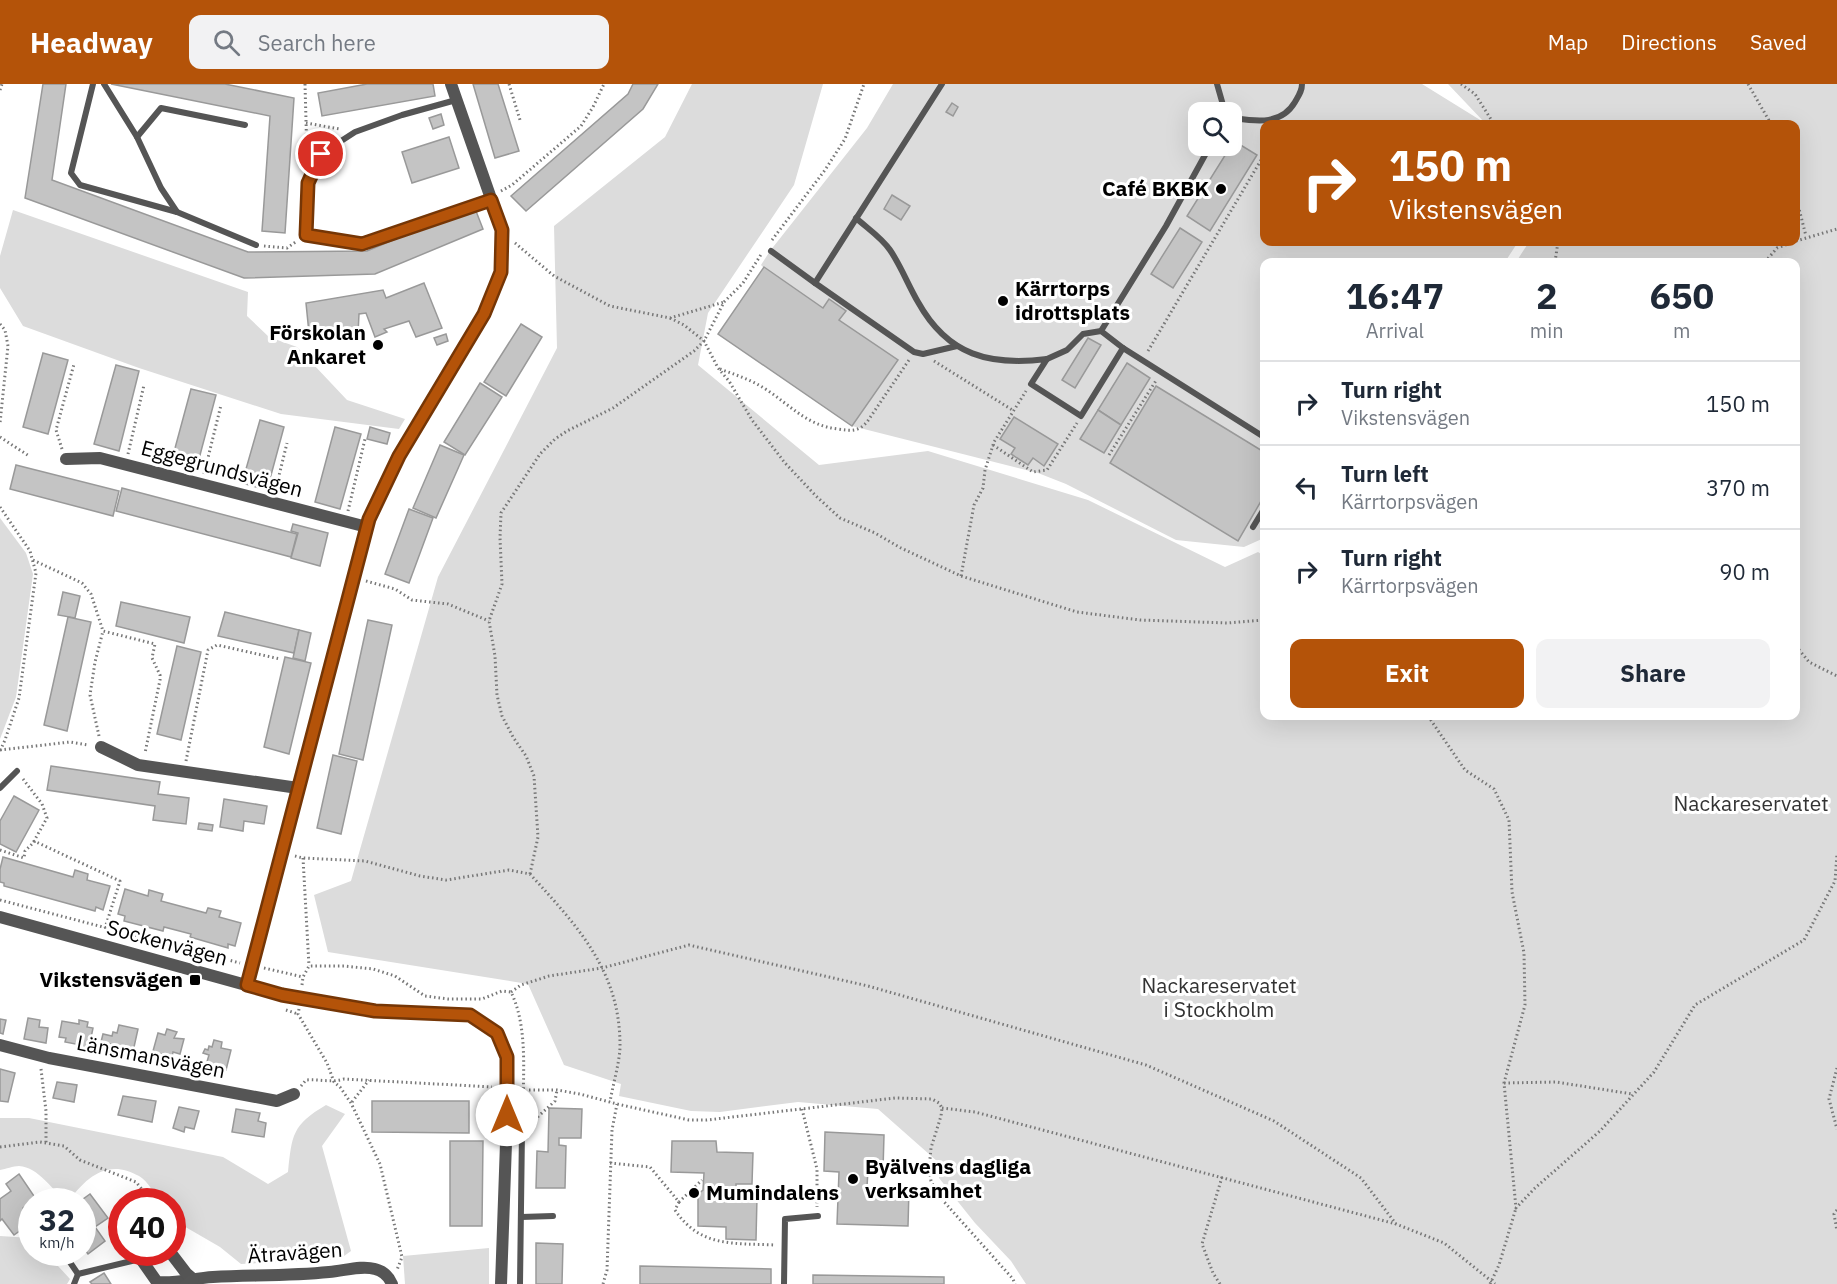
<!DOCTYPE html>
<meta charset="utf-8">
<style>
:root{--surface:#fff;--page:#f2f2f3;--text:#1f2937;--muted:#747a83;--line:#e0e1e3;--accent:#b45309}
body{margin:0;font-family:"IBM Plex Sans",sans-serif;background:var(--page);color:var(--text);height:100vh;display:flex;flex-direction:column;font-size:22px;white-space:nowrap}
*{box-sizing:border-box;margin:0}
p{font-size:20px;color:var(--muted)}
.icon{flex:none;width:33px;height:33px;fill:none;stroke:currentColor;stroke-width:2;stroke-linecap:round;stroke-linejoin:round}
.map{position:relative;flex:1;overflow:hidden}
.drawer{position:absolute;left:1260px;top:174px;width:540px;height:462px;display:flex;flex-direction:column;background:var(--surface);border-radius:12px;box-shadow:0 6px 24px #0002}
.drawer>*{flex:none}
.guide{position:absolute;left:1260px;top:36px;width:540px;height:126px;border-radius:12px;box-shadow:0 6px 24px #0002;background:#b45309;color:#fff;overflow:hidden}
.tools{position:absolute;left:1188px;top:18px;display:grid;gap:12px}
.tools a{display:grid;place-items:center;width:54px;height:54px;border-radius:12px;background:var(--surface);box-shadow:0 6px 24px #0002;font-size:30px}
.speed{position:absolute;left:18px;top:1104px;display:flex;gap:12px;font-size:30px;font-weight:700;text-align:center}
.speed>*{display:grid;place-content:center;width:78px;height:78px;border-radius:50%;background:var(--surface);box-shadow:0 6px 24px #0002;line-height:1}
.speed small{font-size:15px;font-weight:400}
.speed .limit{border:9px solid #d22;background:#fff;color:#111}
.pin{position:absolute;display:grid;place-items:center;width:51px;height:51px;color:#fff;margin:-26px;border:3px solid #fff;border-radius:50%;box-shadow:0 2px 6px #0007}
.me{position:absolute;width:66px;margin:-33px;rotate:0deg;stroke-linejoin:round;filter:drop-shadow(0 0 4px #0008)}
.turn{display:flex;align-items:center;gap:21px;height:126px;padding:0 30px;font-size:27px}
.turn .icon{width:78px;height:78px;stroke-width:2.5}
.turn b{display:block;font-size:42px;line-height:51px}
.eta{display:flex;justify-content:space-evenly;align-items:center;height:102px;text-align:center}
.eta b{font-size:36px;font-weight:700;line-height:42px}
.cta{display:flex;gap:12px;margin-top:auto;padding:12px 30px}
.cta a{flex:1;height:69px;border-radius:12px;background:var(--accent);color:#fff;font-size:24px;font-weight:700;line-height:69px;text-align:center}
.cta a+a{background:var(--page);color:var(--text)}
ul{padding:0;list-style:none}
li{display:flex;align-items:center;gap:18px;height:84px;padding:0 30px;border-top:2px solid var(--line)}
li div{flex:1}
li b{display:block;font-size:22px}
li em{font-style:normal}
header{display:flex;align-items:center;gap:36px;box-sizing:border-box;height:84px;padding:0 30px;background:var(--accent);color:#fff}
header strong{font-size:28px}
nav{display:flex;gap:33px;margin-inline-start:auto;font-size:21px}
.search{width:420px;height:54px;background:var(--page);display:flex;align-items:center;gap:15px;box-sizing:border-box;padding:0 21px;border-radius:12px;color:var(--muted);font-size:22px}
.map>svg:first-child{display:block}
.green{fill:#dcdcdc;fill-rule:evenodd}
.building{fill:#c4c4c4;stroke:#999;stroke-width:1.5}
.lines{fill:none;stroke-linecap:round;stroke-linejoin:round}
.path{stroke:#777;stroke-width:3;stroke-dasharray:1.5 3;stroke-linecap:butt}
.service{stroke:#555;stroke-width:6}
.minor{stroke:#555;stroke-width:12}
.tertiary{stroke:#555;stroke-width:12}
.route-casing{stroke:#753606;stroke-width:15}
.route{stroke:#b45309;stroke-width:10}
.poi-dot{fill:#000;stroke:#fff;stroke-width:2}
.labels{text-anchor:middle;stroke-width:6;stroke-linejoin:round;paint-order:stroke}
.poi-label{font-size:21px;font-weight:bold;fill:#000;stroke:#fff;text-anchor:end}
.street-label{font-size:21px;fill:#000;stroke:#fff}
.park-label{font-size:21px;fill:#333;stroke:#fff}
</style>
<header>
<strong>Headway</strong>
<div class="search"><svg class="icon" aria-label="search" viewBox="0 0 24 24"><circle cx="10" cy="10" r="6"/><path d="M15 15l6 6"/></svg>Search here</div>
<nav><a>Map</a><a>Directions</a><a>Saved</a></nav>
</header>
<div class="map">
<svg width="1837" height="1200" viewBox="0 0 1837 1200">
<rect width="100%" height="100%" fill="#fff"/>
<!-- green -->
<g class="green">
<path d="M692,0h131l-29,101 -86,128 -10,52 121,100 109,-14 160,49 137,67 33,-15 6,4v160h532v-454h-280l13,-20h267v-118h-532v118h254l-13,20h-241v276l-20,9 -68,-7 -110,-56 -28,-11 -186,-47 -134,-92 46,-66 -3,-3 9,-14 97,-123 26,-44h529l63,39 -37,-39h389v1200h-811l-15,-23 -36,-38 -36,-45 -1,-16 -60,-53 -80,-7 -78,10 -29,-1 -72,-15 2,-12 -57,-19 -36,-81 -200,-32 -14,-57 37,-14 87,-304 119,-229 -3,-122 111,-89zM1198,28h34v34h-34z"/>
<path d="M13,126l235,82 -1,24 22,21 28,10 50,53 58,19 -6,10 -118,-15 -142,-46 -116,-42 -23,-38v-32z"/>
<path d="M0,434l26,35 7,21 -17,123 -16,42z"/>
<path d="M326,1021l19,9 -23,32 29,105 -11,8 -99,5 -21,-17 -38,-22 -9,-9 -1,-14 -12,-1c-6,-7 -12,-20 -21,-25 -31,-18 -53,1 -71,26 -16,-11 -29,-35 -49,-36 -6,0 -13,3 -19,4v-52h29l194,39 45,27 20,-12c4,-37 4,-47 38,-67z"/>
<path d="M0,1152l31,2 1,14 14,1 24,26 -3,5h-67z"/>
<path d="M489,1164v36h-84l-2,-28z"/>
</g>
<!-- building -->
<g class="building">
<path d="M43,0h23l-14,96 196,72 119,-1 107,-45 9,23 -108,45 -131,4 -219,-80z"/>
<path d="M111,0h114l69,14 -9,135 -23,-2 8,-115z"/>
<path d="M367,0h66l2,12 -113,20 -4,-23z"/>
<path d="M473,0h25l21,67 -24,7z"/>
<path d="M633,0h25l-15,25 -117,102 -15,-15 117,-102z"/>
<path d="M952,19l6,4 -5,9 -7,-4z"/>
<path d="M441,30l3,11 -11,4 -4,-11z"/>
<path d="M449,53l10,31 -47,15 -10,-31z"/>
<path d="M1234,57l23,14 -47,76 -23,-15z"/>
<path d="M892,111l18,11 -9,14 -17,-11z"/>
<path d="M1180,144l22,14 -29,46 -22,-14z"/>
<path d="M764,183l59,41 6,-9 17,12 -7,9 59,40 -46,66 -134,-92z"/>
<path d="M424,199l18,45 -26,9 -7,-16 -25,8 3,3 -12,5 -9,-24 -7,1 -1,20 -49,-1 -3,-30 77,-13 3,8z"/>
<path d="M521,240l21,13 -36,59 -22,-14z"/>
<path d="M446,250l2,7 -11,4 -3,-7z"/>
<path d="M1088,254l13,7 -26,43 -13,-8z"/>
<path d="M43,269l25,7 -20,74 -25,-7z"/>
<path d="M1127,279l23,15 -29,47 -23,-15z"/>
<path d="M116,281l23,6 -20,80 -25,-7z"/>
<path d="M480,299l22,14 -37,58 -21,-13z"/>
<path d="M1156,302l108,66v44l-26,45 -128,-78z"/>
<path d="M191,305l25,6 -20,75 -25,-7z"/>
<path d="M1098,326l23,15 -17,28 -24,-14z"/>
<path d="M1014,333l44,27 -14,22 -11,-8 -5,7 -17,-11 4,-6 -15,-9z"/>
<path d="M260,336l24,7 -17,63 -25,-7z"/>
<path d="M335,343l26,7 -21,75 -25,-7z"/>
<path d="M370,343l20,6 -3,11 -20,-5z"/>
<path d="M440,361l24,10 -28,63 -23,-10z"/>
<path d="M16,381l103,26 -6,25 -103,-27z"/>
<path d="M122,404l175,46 -6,23 -175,-46z"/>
<path d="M409,425l24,9 -24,65 -24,-9z"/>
<path d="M293,440l35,9 -8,33 -29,-8 7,-25 -7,-2z"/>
<path d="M63,508l17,4 -5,22 -17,-3z"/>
<path d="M121,518l69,15 -6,26 -68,-17z"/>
<path d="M225,528l74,18 -5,23 -76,-17z"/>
<path d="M68,533l23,5 -24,109 -23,-6z"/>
<path d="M368,536l24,5 -29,135 -24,-6z"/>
<path d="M299,546l12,3 -6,28 -12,-3z"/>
<path d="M177,562l24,6 -20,88 -24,-6z"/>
<path d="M285,573l26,6 -22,91 -25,-7z"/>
<path d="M333,671l24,6 -16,73 -24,-6z"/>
<path d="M51,682l109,16 -2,12 31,4 -3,26 -33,-4 2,-14 -108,-16z"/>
<path d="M14,712l25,14 -23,42 -16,-8v-23z"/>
<path d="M224,715l43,7 -3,18 -20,-3 -1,10 -23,-4z"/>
<path d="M199,739l14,2 -1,6 -14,-2z"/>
<path d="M3,773l70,20 2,-7 13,4 -1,6 23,6 -7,24 -7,-3 -1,4 -91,-25v-3l-4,-1v-13z"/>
<path d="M125,805l23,7 1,-6 14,4 -2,7 45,12 2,-5 13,3 -2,6 22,6 -6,23 -7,-2v4l-38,-11 1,-3 -27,-7 -1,4 -39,-10 1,-5 -7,-2z"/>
<path d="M28,934l12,2 -1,7 9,1 -2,15 -22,-4z"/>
<path d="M0,935l6,1 -3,14 -3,-1z"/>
<path d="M79,936l9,2 -1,5 6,1 -5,24 -8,-2 1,-5 -16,-3 1,-4 -7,-1 3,-16 17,3z"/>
<path d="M119,941l19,4 -6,27 -23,-5 2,-7 -10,-2 2,-8 9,2 1,-4 4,1z"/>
<path d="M167,945l10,3 -3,6 10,1 -4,15 -7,-2 -1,6 -19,-7 5,-18 7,2z"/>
<path d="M214,956l8,2 -1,6 10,2 -5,20 -20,-5 3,-10 -6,-2 2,-4 3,1 1,-4 3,1z"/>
<path d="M0,985l15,4 -7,29 -8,-1z"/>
<path d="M57,998l20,3 -3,17 -21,-4z"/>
<path d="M123,1012l33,5 -4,21 -34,-7z"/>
<path d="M372,1017h97v32l-97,-1z"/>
<path d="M179,1023l20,4 -5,18 -9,-2 -1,5 -11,-4z"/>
<path d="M549,1024l33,1 -1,29h-22v7l7,1 -1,42h-29l1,-37 11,1z"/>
<path d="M236,1025l24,4 -2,8 8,2 -2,14 -32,-5z"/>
<path d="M825,1048l59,3 -1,35h-15l-1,17 42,2 -1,37 -71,-2 2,-52 -15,-1z"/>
<path d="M450,1057h33l-1,85h-32z"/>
<path d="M672,1057h44l1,11 36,1 -1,31h-16v12l21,1 -1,43 -30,-1v-12l-28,-1v-32l5,-4 1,-17 -33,-1z"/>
<path d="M19,1090l17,25 -13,9 9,14 -18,13 -12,-16 -2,2v-22l11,-8 -5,-7z"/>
<path d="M90,1110l18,24 -13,9 10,14 -17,13 -6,-8v-44h-3z"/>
<path d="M536,1159l27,1 -1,40h-26z"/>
<path d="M640,1182l131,3v15h-131z"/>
<path d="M104,1189l7,11h-19l-2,-2z"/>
<path d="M813,1191l131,2v7h-131z"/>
</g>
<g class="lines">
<!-- path -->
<g class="path">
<path d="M305,0l2,73"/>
<path d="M509,0l11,36"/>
<path d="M1461,0l14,10 19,30"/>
<path d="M1748,0l23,40"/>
<path d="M0,6l2,-6"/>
<path d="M306,39l34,6"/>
<path d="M501,107l11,-6 69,-59 12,-19 11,-23"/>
<path d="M1796,113l10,39"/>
<path d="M772,156l53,-70 20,-31 19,-55"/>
<path d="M1796,157l41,-12"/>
<path d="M515,159l39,33 56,30 60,12 54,-16"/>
<path d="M264,162l23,2 10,-7"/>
<path d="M1555,178l3,-20"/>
<path d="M1765,178l12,-14 17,-6"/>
<path d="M670,234l14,7 20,16 14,27 11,13 23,39 33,43 31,33 24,22 35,15 26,15 60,28 116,36 63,8 88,3 36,-3"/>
<path d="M0,240l5,6 3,16 -8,77"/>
<path d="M1148,267l116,-196"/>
<path d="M934,277l80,50"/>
<path d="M720,285c16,6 32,11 47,21 24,16 41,36 71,39 13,2 20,3 29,-7l42,-62"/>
<path d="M0,353l29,19"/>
<path d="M993,361l40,27 14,-2 30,-47"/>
<path d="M62,365l-6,-19 18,-66"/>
<path d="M128,370l16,-69"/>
<path d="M1109,371l48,-76"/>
<path d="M204,390l17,-69"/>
<path d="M275,408l12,-49"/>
<path d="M0,423l30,44 6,22 -17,125 -14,42 -5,11"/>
<path d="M348,427l17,-72"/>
<path d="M33,476l49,23 9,11 12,37"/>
<path d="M961,492l13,-71 9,-17 2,-18 9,-28 32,-51"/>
<path d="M366,497l29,8 17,11 36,4 41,17"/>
<path d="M1796,562l13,16 28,14"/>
<path d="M1428,632l37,54 29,19 15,31 3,72 12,61 1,52 -21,78 12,125 19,-20 65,-57 54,-59 41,-67 109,-65 31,-59 2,-27"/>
<path d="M99,652l-9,-41 5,-33 8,-31 52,13 -3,14 8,17v5l-15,73"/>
<path d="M0,666l70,-8 18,3"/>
<path d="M186,677l22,-111 9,-5 63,14"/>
<path d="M23,695l19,25 5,14 -13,23 86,40 -15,47"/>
<path d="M0,766l24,8 1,-7 10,-10"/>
<path d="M295,772l8,2 62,3 55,15 26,4 63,-10 21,4c47,52 91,97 90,174 -1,17 -7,36 -10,54"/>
<path d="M303,774l6,108"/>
<path d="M530,790l8,-37 -4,-61 -8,-20 -13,-19 -11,-21 -5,-21 -2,-39 -6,-35 13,-37 -2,-46 1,-25 39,-59 15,-15 12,-8 46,-23 81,-57 10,-10 20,-39 19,-19 19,-30"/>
<path d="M0,816l240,63"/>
<path d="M264,884l39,9"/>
<path d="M302,901l1,-8 6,-11h35l29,3 22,7 30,20 23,3h34l20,-8 9,1c17,35 12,81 12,118l7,12"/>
<path d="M511,908l10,-7 28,-9 53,-8 87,-23 179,41 278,79 128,56 87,57 35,46"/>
<path d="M299,925l-1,5 29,49 7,19 6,5 11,16 29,61 22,93 -5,13"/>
<path d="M286,926l12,4"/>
<path d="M1837,984l-8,31 8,30"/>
<path d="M41,985l5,42v32"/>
<path d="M1504,999l52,-1 76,12"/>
<path d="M301,1002l5,-6c14,-1 25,3 38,-1l148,8"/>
<path d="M529,1006h28l23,4 37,10 72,16h18l188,-22 37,1 7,4 3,5 -1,8 -10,32 -2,21 2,12 7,14 75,84 2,5"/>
<path d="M352,1018l17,-22"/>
<path d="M942,1024l33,4 421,112 48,19 51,41"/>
<path d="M802,1025l15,60v38"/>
<path d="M531,1039l24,-22 2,-11"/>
<path d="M0,1063l40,-5 24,4 16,14 56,22 9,11 4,9"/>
<path d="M610,1079l40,4 29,35 23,-22"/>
<path d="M679,1118l-4,8c25,38 60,33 100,35"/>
<path d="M1837,1126l-3,4 3,17"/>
<path d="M603,1200l4,-14 5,-140 5,-26"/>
<path d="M1220,1200l-7,-11 -11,-29 20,-67"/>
<path d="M1490,1200l9,-19 17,-57"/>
</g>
<!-- service -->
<g class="service">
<path d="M93,0l-22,89 9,12 97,27"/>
<path d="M104,0l33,53 24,51 16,24 79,33"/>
<path d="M942,0l-127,199 99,69 9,2 34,-8"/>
<path d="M1217,0l8,28"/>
<path d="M456,16l-54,15 -47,17 -34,22 -13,29 -2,52 56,9 129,-44"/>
<path d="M1232,34c23,3 49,8 63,-16 4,-7 7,-11 7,-18"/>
<path d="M137,53l24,-29 84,17"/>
<path d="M1210,62l-44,80 -65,105 22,17 141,89"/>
<path d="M856,134c11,10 26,20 34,32 11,16 18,35 28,52 30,54 72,64 129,57l-16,25 50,32 42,-68"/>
<path d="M771,167l44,32"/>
<path d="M1047,275l20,-9 16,-16 18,-3"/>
<path d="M1253,443l11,-18"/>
<path d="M0,704l17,-17"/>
<path d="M508,1032l14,14 -2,154"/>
<path d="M521,1133l32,-1"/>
<path d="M63,1168l15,22 62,-15"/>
<path d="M74,1200l4,-10"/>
<path d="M784,1200l1,-65 33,-3"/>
</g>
<!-- minor -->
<g class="minor">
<path d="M66,375l34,-1 267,69"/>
<path d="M101,663l37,18 160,23"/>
<path d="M247,901l122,-466 30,-63 85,-142 17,-42 1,-42 -51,-146"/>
<path d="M0,961l49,13 228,43 17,-7"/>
<path d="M136,1168l21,30c19,2 37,-4 56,-5 38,-2 77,-1 116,-5 15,-1 32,-7 46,-3 8,2 14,8 17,15"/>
<path d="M170,1168l16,21 7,6"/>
</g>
<!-- tertiary -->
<path class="tertiary" d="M0,833l282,78 93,16 95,4 27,18 10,24v58l-6,169"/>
</g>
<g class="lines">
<defs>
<path id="route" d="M321,70l-13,29 -2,52 56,9 129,-44 11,30 -1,42 -17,42 -85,142 -30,63 -122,466 35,10 93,16 95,4 27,18 10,24v58"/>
</defs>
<!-- route casing -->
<use href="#route" class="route-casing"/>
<!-- route -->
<use href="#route" class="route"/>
</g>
<!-- markers -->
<g class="poi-dot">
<circle cx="1221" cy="105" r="6"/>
<circle cx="1003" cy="217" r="6"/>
<circle cx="378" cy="261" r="6"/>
<rect x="189" y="890" width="12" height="12" rx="3"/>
<circle cx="853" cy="1095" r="6"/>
<circle cx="694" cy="1109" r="6"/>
</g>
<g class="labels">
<!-- poi labels -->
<g class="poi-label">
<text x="1209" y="112">Café BKBK</text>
<text x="1015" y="212" text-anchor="start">Kärrtorps<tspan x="1015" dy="24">idrottsplats</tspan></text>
<text x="366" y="256">Förskolan<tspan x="366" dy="24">Ankaret</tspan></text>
<text x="183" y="903">Vikstensvägen</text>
<text x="865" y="1090" text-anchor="start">Byälvens dagliga<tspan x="865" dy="24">verksamhet</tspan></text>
<text x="706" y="1116" text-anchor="start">Mumindalens</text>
</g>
<!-- street labels -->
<g class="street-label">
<text transform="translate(222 385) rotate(15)" y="7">Eggegrundsvägen</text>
<text transform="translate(167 859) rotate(15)" y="7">Sockenvägen</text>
<text transform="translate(151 973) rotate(11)" y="7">Länsmansvägen</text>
<text transform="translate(295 1169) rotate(-4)" y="7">Ätravägen</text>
</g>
<!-- park labels -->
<g class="park-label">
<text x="1751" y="727">Nackareservatet</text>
<text x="1219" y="909">Nackareservatet<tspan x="1219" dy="24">i Stockholm</tspan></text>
</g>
</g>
</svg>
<div class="tools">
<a><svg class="icon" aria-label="search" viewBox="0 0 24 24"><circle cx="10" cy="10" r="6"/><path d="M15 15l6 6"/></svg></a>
</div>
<div class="speed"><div>32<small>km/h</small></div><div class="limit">40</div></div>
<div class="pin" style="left:321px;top:70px;background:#d93025"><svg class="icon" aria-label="arrive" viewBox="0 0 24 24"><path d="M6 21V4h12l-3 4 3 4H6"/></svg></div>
<svg class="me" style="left:507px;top:1031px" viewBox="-20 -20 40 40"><circle r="19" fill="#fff"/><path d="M0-13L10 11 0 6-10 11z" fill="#b45309"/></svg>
<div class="guide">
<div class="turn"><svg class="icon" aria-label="right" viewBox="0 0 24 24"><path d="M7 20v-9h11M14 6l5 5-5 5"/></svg><div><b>150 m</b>Vikstensvägen</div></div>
</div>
<section class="drawer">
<div class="eta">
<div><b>16:47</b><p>Arrival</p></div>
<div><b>2</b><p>min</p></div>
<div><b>650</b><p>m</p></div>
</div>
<ul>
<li><svg class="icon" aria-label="right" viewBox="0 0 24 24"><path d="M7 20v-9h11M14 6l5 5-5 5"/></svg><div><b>Turn right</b><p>Vikstensvägen</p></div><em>150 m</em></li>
<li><svg class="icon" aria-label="left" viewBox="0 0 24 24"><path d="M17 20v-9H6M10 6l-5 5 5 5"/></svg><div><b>Turn left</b><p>Kärrtorpsvägen</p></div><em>370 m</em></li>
<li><svg class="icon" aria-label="right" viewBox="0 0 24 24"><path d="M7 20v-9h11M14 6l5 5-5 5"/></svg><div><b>Turn right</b><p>Kärrtorpsvägen</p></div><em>90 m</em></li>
</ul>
<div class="cta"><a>Exit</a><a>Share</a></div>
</section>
</div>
